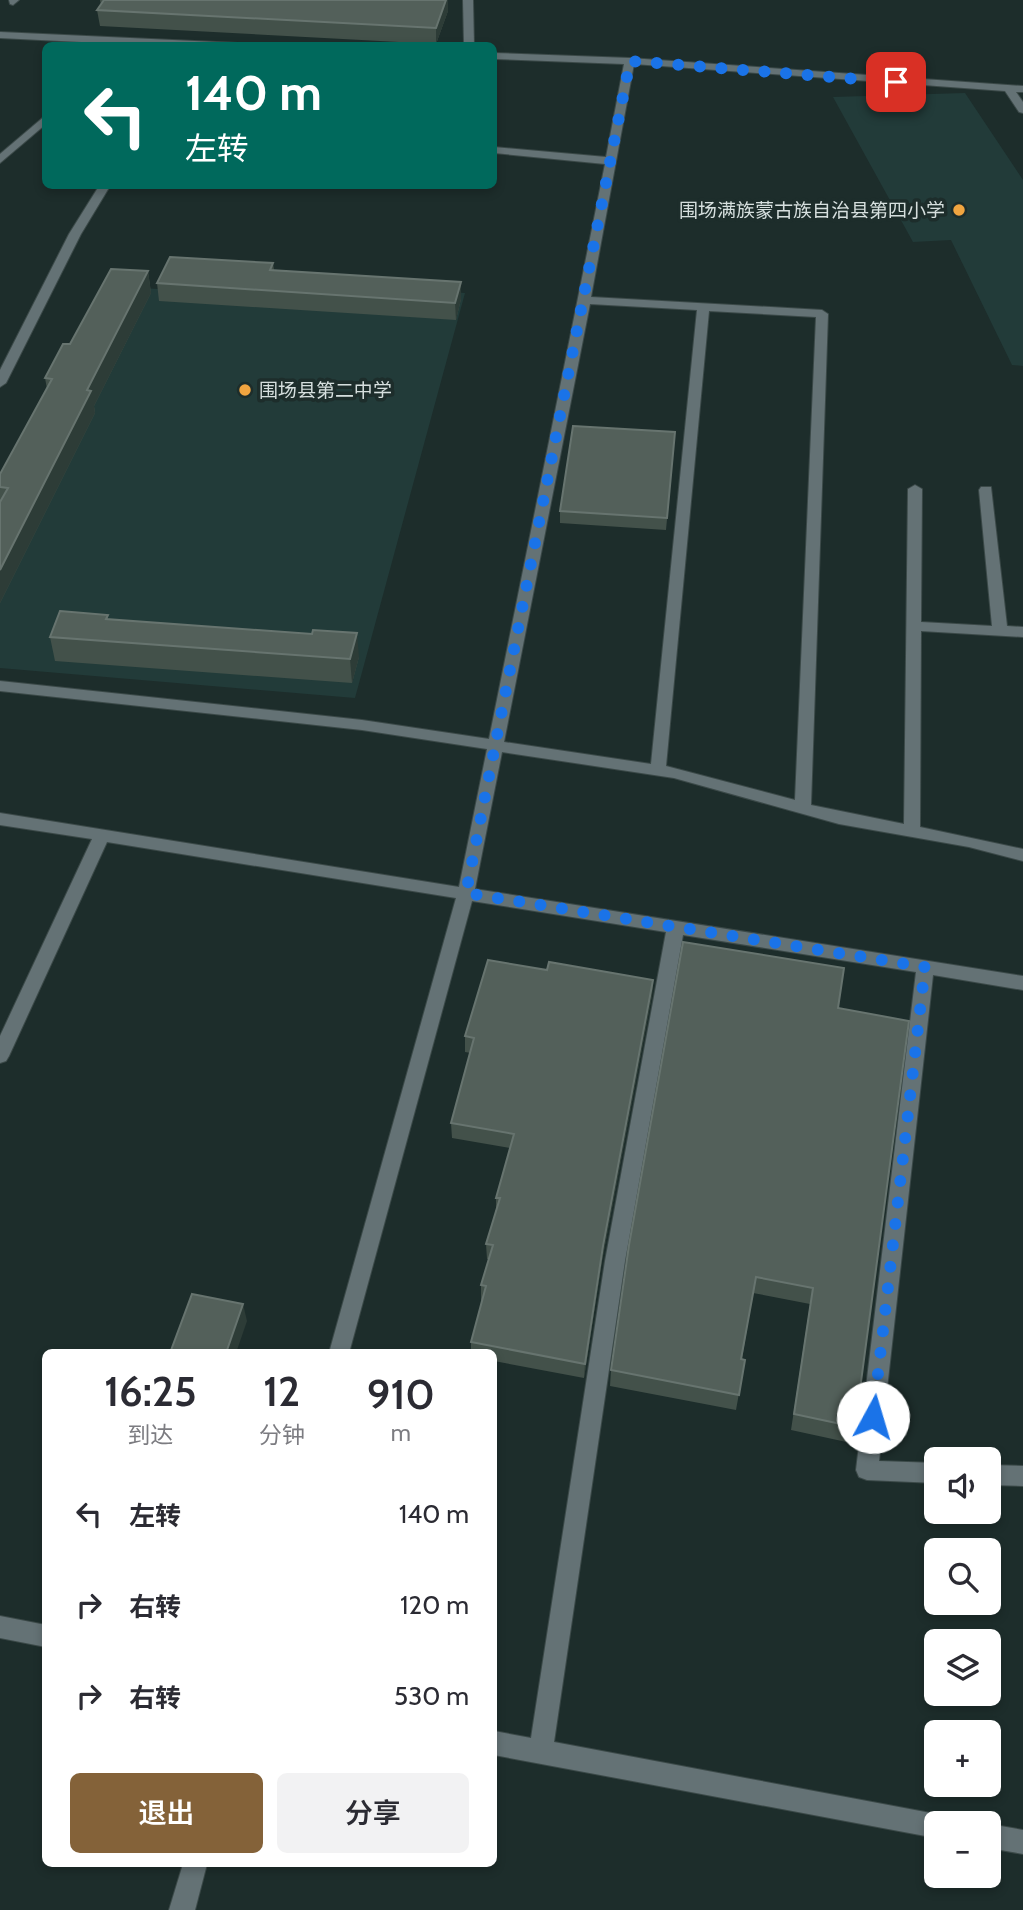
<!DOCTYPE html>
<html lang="zh">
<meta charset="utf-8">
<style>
:root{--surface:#fff;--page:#f2f2f3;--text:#2b2b33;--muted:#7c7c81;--accent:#846239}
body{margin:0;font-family:Cabin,"Noto Sans SC",sans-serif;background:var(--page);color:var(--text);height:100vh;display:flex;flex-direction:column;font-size:26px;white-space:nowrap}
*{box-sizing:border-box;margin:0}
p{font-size:23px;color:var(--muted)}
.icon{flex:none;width:38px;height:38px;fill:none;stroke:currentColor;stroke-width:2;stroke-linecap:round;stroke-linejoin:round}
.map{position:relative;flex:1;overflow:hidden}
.panel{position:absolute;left:42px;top:1349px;width:455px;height:518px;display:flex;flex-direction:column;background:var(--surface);border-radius:10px;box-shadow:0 4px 10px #0003}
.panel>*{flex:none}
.top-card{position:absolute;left:42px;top:42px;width:455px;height:147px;border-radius:10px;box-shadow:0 4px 10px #0003;background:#00695c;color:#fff;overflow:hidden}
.tools{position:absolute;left:924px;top:1447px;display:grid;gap:14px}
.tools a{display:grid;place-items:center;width:77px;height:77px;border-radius:10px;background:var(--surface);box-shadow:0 4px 10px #0003;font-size:35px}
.pin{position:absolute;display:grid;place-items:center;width:60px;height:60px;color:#fff;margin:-30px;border-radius:14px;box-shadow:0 4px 10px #0006}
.me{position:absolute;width:77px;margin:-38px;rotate:6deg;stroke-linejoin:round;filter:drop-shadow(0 0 5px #0008)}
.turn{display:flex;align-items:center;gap:24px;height:147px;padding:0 28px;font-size:32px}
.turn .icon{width:91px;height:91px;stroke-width:2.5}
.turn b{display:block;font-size:49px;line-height:60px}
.eta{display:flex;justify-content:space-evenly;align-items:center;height:119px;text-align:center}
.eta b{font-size:42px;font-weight:600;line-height:49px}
.cta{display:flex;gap:14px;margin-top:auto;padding:14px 28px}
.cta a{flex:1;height:80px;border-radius:10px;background:var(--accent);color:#fff;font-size:28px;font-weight:600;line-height:80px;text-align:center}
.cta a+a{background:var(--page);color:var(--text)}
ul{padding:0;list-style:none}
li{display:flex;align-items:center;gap:21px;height:91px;padding:0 28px}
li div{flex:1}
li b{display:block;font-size:26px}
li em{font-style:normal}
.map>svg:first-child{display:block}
.built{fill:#223b39}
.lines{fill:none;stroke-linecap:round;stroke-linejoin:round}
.minor-casing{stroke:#3b4948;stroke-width:2}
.minor{fill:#647275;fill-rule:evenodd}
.wall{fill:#43514a}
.shaded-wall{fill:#2d3c37}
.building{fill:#53605a;stroke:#67746f;stroke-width:2}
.route{stroke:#1a73e8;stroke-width:12;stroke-dasharray:0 21.6}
.poi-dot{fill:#f1a540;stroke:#1d2d2b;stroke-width:2.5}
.labels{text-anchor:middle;stroke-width:7;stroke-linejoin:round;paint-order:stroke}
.far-poi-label{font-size:19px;fill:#d6dfde;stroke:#1d2d2b;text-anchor:end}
</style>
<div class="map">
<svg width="1023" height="1910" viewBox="0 0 1023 1910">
<rect width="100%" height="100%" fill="#1d2d2b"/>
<!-- built -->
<g class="built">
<path d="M965,93l58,87v186l-11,-1 -61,-125 -38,2 -80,-145z"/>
<path d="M108,286l50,3 241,-1 66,5 -110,405 -355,-30v-180z"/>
</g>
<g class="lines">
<defs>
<g id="minor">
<path d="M9,0h10l-6,5 -3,-1z"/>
<path d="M463,0h10l1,46h-10z"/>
<path d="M0,32l238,11 5,3h-81l-162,-8z"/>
<path d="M494,53l136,5 393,28v6h-7l7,10v11l-4,-1 -14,-21 -371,-27 -43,233 231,13 6,4 -17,491 93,19 4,-335 7,-4 7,4 -1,133 71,4 -13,-136 2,-3h10l16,139 16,1v10l-102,-6 -1,196 103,22v12l-54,-14 -130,-23 -165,-46 -172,-26 -27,137 548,87v14l-90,-15 -54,486 57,2v20l-69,-3 -8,-3 -3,-7 60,-498 -233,-37 -58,326 -71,481 382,72 9,3 2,7h-11v14l-442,-83v-24l37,7 74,-477 61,-329 -194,-31 -123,452h-20l127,-455 -349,-56 -98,214 -3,5 -6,2v-27l92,-197 -92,-14v-12l459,74 28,-138 -125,-19 -362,-39v-10l362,39 127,19 116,-575 -111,-11v-6l112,10 18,-93 -130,-5zM590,304l107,6 -46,454 -147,-22zM709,311l107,6 -21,483 -129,-34z"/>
<path d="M46,115v9l-46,39v-9z"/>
<path d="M99,186h11l-29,48 -75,149 -6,4v-17l69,-136z"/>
<path d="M989,1465l34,1v20l-34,-1z"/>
<path d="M0,1616l46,9v22l-46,-9z"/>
<path d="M989,1824l34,6v24l-34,-6z"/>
<path d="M183,1864h24l-12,46h-26z"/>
</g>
</defs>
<!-- minor casing -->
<use href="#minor" class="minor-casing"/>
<!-- minor -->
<use href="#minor" class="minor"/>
</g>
<!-- wall -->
<g class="wall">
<path d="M100,0h348v11l-12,33 -336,-18 -3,-16 4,-5z"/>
<path d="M273,263l1,7 187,12v17l-5,21 -297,-19 -2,-18z"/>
<path d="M148,271l3,22 -57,113 1,7 -95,190v-129l47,-85 -2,-11z"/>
<path d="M675,432l-9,98 -106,-7v-12z"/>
<path d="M108,615v4l251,38 -7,26 -297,-22 -5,-24z"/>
<path d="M547,970l106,10 -1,15 -50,266 -18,117 -90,-17v-8h-23v-11l11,-42h-1v-15l8,-26h-2l-1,-15 10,-34v-12l14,-50 -58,-10 -1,-15 20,-70 -6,-1v-16z"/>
<path d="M838,1008l17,419 -4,16 -60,-13 19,-126 -57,-11 -11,66 3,1 -9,50 -126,-24 1,-16z"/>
</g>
<!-- shaded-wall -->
<g class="shaded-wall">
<path d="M446,0h2v11l-12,33v-16z"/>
<path d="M148,271l3,22 -57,113 1,7 -95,190v-33l87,-180z"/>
<path d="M461,282v17l-5,21 -1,-17z"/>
<path d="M357,633l2,24 -7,26 -2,-24z"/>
<path d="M653,980l-1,15 -50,266 -18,117 1,-14 18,-118z"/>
<path d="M243,1304l4,17 -11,32h-10z"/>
</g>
<!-- building -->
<g class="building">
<path d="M104,0h342l-10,28 -339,-18z"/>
<path d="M170,257l103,6 -3,7 191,12 -6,21 -298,-20z"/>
<path d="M111,269l37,2 -61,119 4,1 -91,179v-68l8,-14 -8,-1v-13l52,-95 -7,-1 18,-34h7z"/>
<path d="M573,426l102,6 -8,86 -107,-7z"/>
<path d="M60,611l48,4 -2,4 206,15 1,-4 44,3 -7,26 -300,-22z"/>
<path d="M683,942l161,26 -6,40 71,13 -54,406 -61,-13 19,-126 -57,-11 -15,82 4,1 -6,35 -128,-25 18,-125z"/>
<path d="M488,960l59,10 2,-8 104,18 -50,266 -18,118 -114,-22 15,-56 -5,-1 12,-40 -7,-1 14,-46h-4l18,-64 -63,-11 23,-85 -9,-2z"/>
<path d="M192,1294l51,10 -17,49h-56z"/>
</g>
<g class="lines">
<!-- route -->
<path class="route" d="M873,1417l52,-450 -459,-74 164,-832 266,21"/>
</g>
<!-- markers -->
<g class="poi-dot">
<circle cx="959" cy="210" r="7"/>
<circle cx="245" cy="390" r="7"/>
</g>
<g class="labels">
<!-- far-poi labels -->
<g class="far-poi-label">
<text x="945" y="217">围场满族蒙古族自治县第四小学</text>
<text x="259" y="397" text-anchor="start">围场县第二中学</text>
</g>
</g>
</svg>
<div class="tools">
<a><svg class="icon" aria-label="sound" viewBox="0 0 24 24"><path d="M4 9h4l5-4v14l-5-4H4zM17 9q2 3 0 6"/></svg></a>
<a><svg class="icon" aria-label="search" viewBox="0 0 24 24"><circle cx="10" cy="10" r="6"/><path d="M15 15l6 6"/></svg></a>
<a><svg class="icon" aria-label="layers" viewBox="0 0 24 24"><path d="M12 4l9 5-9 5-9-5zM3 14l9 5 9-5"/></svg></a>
<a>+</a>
<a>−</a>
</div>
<div class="pin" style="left:896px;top:82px;background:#d93025"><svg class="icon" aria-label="arrive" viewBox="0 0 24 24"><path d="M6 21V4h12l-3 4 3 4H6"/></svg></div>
<svg class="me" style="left:873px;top:1417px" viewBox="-20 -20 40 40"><circle r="19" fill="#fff"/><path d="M0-13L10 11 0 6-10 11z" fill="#1a73e8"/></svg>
<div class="top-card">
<div class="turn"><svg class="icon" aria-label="left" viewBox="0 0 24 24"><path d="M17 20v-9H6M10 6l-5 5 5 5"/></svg><div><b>140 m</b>左转</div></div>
</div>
<section class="panel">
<div class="eta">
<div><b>16:25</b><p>到达</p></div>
<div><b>12</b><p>分钟</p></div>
<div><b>910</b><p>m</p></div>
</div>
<ul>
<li><svg class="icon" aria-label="left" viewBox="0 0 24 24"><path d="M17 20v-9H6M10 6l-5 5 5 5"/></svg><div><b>左转</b></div><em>140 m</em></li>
<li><svg class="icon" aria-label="right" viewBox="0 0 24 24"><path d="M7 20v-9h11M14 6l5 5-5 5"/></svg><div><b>右转</b></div><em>120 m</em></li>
<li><svg class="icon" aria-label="right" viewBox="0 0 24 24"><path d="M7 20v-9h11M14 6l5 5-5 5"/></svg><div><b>右转</b></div><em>530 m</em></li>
</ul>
<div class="cta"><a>退出</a><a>分享</a></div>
</section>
</div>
